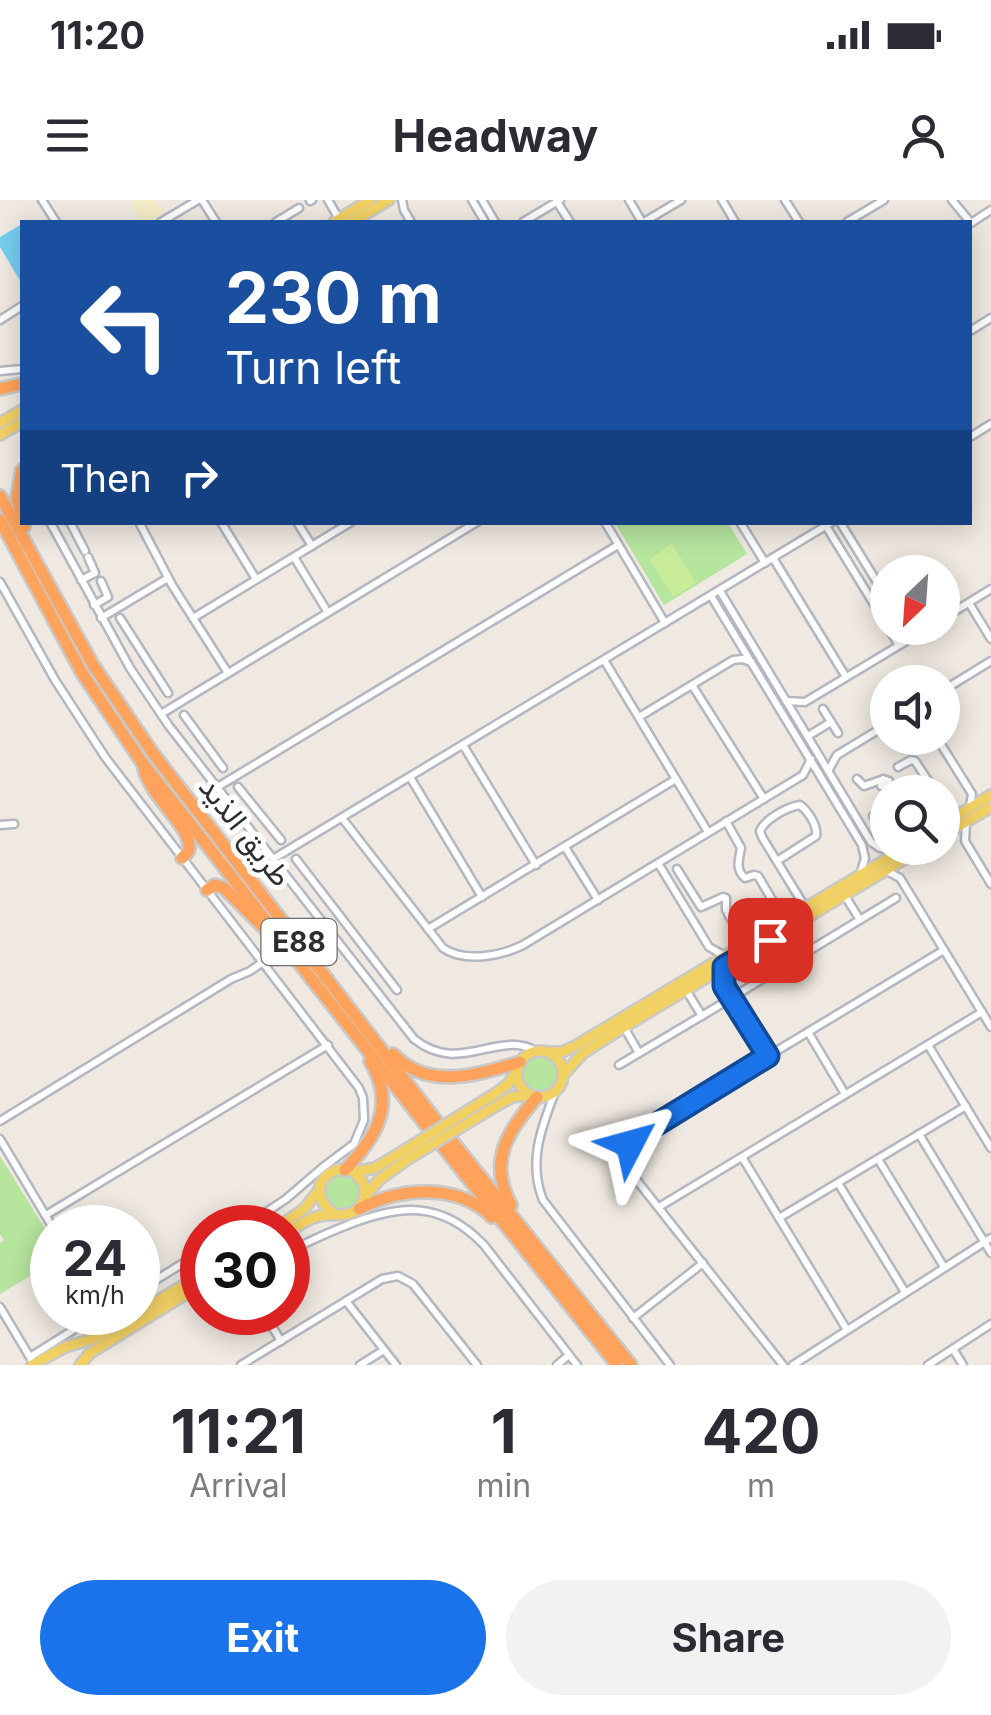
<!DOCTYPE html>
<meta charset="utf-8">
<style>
:root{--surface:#fff;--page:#f2f2f3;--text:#2b2b33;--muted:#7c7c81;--accent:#1a73e8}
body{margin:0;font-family:Inter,Vazirmatn,sans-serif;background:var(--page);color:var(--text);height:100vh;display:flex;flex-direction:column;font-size:38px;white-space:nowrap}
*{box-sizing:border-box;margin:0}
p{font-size:32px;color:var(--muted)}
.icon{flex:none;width:55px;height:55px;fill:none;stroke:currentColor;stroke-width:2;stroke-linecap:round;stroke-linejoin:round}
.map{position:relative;height:1165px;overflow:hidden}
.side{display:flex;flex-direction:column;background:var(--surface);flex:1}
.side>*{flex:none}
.top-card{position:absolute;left:20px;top:20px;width:952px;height:305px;border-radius:0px;box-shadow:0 5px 25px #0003;background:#1a4fa0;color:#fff;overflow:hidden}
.needle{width:65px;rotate:205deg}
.controls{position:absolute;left:870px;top:355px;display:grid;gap:20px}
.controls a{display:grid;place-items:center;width:90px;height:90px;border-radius:50%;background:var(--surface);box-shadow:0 5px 25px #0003;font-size:50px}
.speed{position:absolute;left:30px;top:1005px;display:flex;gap:20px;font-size:50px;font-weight:700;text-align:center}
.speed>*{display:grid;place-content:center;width:130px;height:130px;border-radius:50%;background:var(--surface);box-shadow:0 5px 25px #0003;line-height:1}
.speed small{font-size:25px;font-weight:400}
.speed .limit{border:15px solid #d22;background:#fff;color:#111}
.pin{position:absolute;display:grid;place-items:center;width:85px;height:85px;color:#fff;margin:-42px;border-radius:20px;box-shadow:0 5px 15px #0006}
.me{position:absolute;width:110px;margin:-55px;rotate:51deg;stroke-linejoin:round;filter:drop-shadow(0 0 8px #0008)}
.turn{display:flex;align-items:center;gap:35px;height:210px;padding:0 40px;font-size:45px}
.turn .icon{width:130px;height:130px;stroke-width:2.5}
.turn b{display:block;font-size:70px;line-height:85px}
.then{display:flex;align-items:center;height:95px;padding:0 40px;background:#0003;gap:20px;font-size:38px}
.eta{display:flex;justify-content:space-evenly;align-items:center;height:170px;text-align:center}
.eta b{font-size:60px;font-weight:700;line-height:70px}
.button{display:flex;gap:20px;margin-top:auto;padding:20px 40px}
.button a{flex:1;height:115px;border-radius:60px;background:var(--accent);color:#fff;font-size:40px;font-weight:700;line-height:115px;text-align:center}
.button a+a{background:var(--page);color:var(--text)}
.status{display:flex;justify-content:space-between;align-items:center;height:70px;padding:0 50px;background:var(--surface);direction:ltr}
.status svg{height:28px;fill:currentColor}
header{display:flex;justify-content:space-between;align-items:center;height:130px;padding:0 40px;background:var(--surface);font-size:45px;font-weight:700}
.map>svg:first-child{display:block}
.green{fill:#b6e59e}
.sand{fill:#f3ecc5}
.pitch{fill:#c9ec9a}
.water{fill:#75cff0}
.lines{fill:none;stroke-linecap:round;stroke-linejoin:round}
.minor-casing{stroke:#b4b7c1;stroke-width:11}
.major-casing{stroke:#c9c9c9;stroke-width:14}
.highway-casing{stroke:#c9c9c9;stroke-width:16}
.minor{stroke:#fff;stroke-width:6}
.major{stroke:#f2d163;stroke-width:9}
.highway{stroke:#ffa35c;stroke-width:11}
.major-bridge-casing{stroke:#c9c9c9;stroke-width:14;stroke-linecap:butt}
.major-bridge{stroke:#f2d163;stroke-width:9}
.route-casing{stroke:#114b97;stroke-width:25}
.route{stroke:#1a73e8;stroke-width:18}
.labels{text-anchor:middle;stroke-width:10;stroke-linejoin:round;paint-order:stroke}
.shield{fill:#fff;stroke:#6d6d6d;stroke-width:2.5}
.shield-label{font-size:28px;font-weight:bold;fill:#2e2e2e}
.street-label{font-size:30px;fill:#2e2e2e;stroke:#fff}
</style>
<div class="status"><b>11:20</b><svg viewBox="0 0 49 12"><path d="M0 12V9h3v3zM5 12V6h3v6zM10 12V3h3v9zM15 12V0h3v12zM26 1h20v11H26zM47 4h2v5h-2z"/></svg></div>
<header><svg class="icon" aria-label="menu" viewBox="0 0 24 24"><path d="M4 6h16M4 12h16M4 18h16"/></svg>Headway<svg class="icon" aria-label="person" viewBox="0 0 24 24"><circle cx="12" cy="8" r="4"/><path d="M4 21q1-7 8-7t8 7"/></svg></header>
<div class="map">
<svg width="991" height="1165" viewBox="0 0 991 1165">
<rect width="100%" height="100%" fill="#efe9e1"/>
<!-- green -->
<g class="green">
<path d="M615,323h113l19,31 -83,51z"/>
<circle cx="538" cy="875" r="19"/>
<path d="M0,956l52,84 -20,13 10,16 -42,25v-51l4,-3 -4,-6z"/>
<circle cx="342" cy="994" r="19"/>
</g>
<!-- sand -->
<path class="sand" d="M136,0h19l8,12 -16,10h-17l9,-5 -8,-14z"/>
<!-- pitch -->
<path class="pitch" d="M672,344l24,39 -23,14 -24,-38z"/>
<!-- water -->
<path class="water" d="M22,24v60l-22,-37v-10z"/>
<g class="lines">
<defs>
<g id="minor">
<path d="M42,0l14,22"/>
<path d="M202,0l14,22"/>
<path d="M328,0l11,19"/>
<path d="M402,0l2,10 7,12"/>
<path d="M472,0l13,22"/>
<path d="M482,0l13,22"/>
<path d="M629,0l13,22"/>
<path d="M722,0l13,22"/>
<path d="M785,0l14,22"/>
<path d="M952,0l19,23"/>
<path d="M310,1l2,-1"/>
<path d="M557,2l13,20"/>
<path d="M161,22l37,-22"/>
<path d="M276,22l23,-14"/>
<path d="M523,22l37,-22"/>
<path d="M644,22l37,-22"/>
<path d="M847,22l37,-22"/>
<path d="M971,23l20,-13"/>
<path d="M0,120l22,-14"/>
<path d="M970,131l21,-13"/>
<path d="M0,171l22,-2"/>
<path d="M970,237l21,-13"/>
<path d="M50,322l80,146 39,58 245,313c47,37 83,-10 122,12"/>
<path d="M70,322l15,29"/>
<path d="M139,322l33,63 56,88"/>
<path d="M221,322l35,57"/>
<path d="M297,322l15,24"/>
<path d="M605,322l60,101"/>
<path d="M740,322l25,41"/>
<path d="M840,322l48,78"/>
<path d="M826,326l62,101"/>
<path d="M294,357l33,54"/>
<path d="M773,358l73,119"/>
<path d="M81,380l14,-7 -7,-16"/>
<path d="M0,382l55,98 50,77 254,331 4,10 1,22 -10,24 -32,24 -36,31 -44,29"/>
<path d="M720,391l151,251 9,6 17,4"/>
<path d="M711,396l151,249 3,13 -5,17"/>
<path d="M969,403l22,36"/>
<path d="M94,405l14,-8 -7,-16"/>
<path d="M101,418l67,-40"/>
<path d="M120,418l48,75"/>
<path d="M193,418l158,-96"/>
<path d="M942,419l49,-30"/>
<path d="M888,428l11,17"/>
<path d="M904,428l7,10"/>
<path d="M604,460l104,172"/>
<path d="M692,485l72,114"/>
<path d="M942,491l49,-30"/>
<path d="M786,501l19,1 123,-74"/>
<path d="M823,509l15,24"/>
<path d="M161,514l316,-192"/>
<path d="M184,515l39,53"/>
<path d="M639,517l94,-57 10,-1 8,3"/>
<path d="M808,536l23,-14"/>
<path d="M937,538l35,56 -2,12"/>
<path d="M463,545l73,120"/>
<path d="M898,567l13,-7 4,1 16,24"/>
<path d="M828,571l9,-16 51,-31"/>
<path d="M410,577l72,120"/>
<path d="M857,579l7,7 17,-6"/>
<path d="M883,579l6,2 -2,6 -6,-1z"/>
<path d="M238,587l43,53"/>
<path d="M216,588l402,-243"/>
<path d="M934,589l2,3"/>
<path d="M873,616l15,-9"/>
<path d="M342,618l101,130c22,15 58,8 80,-3l280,-170 8,-16"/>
<path d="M726,621l15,27c-2,11 -6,22 4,30l9,-3 4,1 26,44"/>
<path d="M966,622l-1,19 26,43"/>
<path d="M0,625l14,-1"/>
<path d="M565,647l33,53"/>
<path d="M273,659l559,-337"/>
<path d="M296,659l101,131"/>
<path d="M777,661l39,-25c2,-10 -8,-25 -16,-31 -13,2 -35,14 -40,26l2,6 43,70"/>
<path d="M658,663l51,84 16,9"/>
<path d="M677,669l24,38 22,-10 3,1v12"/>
<path d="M885,670l15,8 91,149"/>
<path d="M844,694l16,26"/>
<path d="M728,714l17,29"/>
<path d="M428,729l248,-150"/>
<path d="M771,739l15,26"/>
<path d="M725,767l-1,19 44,70"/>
<path d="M686,790l16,26"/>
<path d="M741,792l155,-94"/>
<path d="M624,827l15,26"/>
<path d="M808,832l37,62"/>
<path d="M928,845l63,103"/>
<path d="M619,865l101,-60"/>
<path d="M555,892c-14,36 -27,71 -12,108l127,165"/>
<path d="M0,921l231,-142 19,-8 13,-9"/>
<path d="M919,934l72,119"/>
<path d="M0,939l53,89"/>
<path d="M742,957l105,173"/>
<path d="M878,959l66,108"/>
<path d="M838,983l67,109"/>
<path d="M659,1007l323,-195"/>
<path d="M46,1015l282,-170"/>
<path d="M779,1018l187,-112"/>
<path d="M288,1053c18,-11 37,-19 57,-27 55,-22 96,-26 139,19l93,120"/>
<path d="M138,1091l63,-39"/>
<path d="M346,1101l50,64"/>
<path d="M0,1107l31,52"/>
<path d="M263,1112l18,29"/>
<path d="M633,1118l70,-55"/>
<path d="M953,1149l10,16"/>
<path d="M30,1157l72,-45"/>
<path d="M241,1165l141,-86 16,-3 15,8 64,81"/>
<path d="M360,1165l24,-15"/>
<path d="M557,1165l12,-10"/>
<path d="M783,1165l-152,-192c-6,-15 -3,-28 8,-39l305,-184"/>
<path d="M793,1165l198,-127"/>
<path d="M928,1165l63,-41"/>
</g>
<g id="major">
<path d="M334,22l36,-22"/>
<path d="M352,22l37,-22"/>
<path d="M0,223l22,-13"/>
<path d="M0,235l22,-13"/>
<path d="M942,625l49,-30"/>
<path d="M942,636l49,-29"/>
<circle cx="540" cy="874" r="23"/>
<path d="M549,852h13l15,-7 328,-197"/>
<path d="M563,875l20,-22 41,-26 299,-179"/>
<path d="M496,893l12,-9 8,-12"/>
<path d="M501,903l11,-6 19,-2"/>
<path d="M353,972l22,-4 30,-18"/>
<path d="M367,994l13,-15 28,-20"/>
<path d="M277,1028l27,-19 15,-19"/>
<path d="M293,1029l-1,8 5,10"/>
<path d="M288,1032c9,-5 17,-12 28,-15 15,-6 33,4 44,-11 16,-19 -9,-47 -30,-33 -17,11 -11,30 3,40"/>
<path d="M199,1053l3,8"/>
<path d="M32,1165l33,-18 31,-9 106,-64"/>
<path d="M80,1165l10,-12 112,-69"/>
</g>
<g id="highway">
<path d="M0,189l22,-5"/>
<path d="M22,270l-5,28 7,29"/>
<path d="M0,296l93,169 59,87 292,379 187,234"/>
<path d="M0,320l82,153 59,88 295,377 181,227"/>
<path d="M144,569c7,27 44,56 45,76 1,7 -2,8 -7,13"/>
<path d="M207,690l8,-5 9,3 44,44"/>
<path d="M393,854c35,37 84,21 127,8"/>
<path d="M345,970c31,-33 52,-65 25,-109"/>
<path d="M511,1005c-24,-44 -3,-74 26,-108"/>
<path d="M359,1009c41,-22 99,-26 133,8"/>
</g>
</defs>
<!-- minor casing -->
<use href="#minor" class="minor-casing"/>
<!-- major casing -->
<use href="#major" class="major-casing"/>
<!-- highway casing -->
<use href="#highway" class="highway-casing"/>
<!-- minor -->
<use href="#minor" class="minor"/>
<!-- major -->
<use href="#major" class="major"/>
<!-- highway -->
<use href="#highway" class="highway"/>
<defs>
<g id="major-bridge">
<path d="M405,950l91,-57"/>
<path d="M408,959l93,-56"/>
</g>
</defs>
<!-- major-bridge casing -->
<use href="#major-bridge" class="major-bridge-casing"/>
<!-- major-bridge -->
<use href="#major-bridge" class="major-bridge"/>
</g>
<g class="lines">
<defs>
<path id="route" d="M630,944l-2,9 3,1 7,-15 11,-10 119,-73 -44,-70v-19l46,-27"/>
</defs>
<!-- route casing -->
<use href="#route" class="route-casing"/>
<!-- route -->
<use href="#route" class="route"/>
</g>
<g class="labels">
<!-- shield labels -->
<rect class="shield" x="261.5" y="719" width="75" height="46" rx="8"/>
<g class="shield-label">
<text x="299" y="752">E88</text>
</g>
<!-- street labels -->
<g class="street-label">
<text transform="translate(245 632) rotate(52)" y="10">طريق الذيد</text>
</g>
</g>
</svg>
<div class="controls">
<a><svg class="needle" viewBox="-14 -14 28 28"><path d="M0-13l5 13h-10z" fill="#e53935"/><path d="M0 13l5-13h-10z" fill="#7c7c81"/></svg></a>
<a><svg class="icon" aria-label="sound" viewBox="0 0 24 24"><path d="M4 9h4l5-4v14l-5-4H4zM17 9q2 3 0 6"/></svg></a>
<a><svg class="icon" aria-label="search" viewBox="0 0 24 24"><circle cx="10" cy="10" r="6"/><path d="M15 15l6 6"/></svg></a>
</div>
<div class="speed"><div>24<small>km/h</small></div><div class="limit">30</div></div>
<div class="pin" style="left:770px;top:740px;background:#d93025"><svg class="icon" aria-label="arrive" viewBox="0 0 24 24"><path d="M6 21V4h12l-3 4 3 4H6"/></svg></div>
<svg class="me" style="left:630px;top:944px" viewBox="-20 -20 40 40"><path d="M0-17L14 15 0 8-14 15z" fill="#1a73e8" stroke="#fff" stroke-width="4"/></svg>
<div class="top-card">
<div class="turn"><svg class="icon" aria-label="left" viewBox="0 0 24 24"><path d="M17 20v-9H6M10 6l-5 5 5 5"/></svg><div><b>230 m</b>Turn left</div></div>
<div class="then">Then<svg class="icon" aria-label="right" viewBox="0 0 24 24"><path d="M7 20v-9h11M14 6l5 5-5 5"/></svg></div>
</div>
</div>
<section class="side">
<div class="eta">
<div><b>11:21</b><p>Arrival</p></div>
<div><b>1</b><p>min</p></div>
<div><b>420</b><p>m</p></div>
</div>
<div class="button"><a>Exit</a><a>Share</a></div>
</section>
